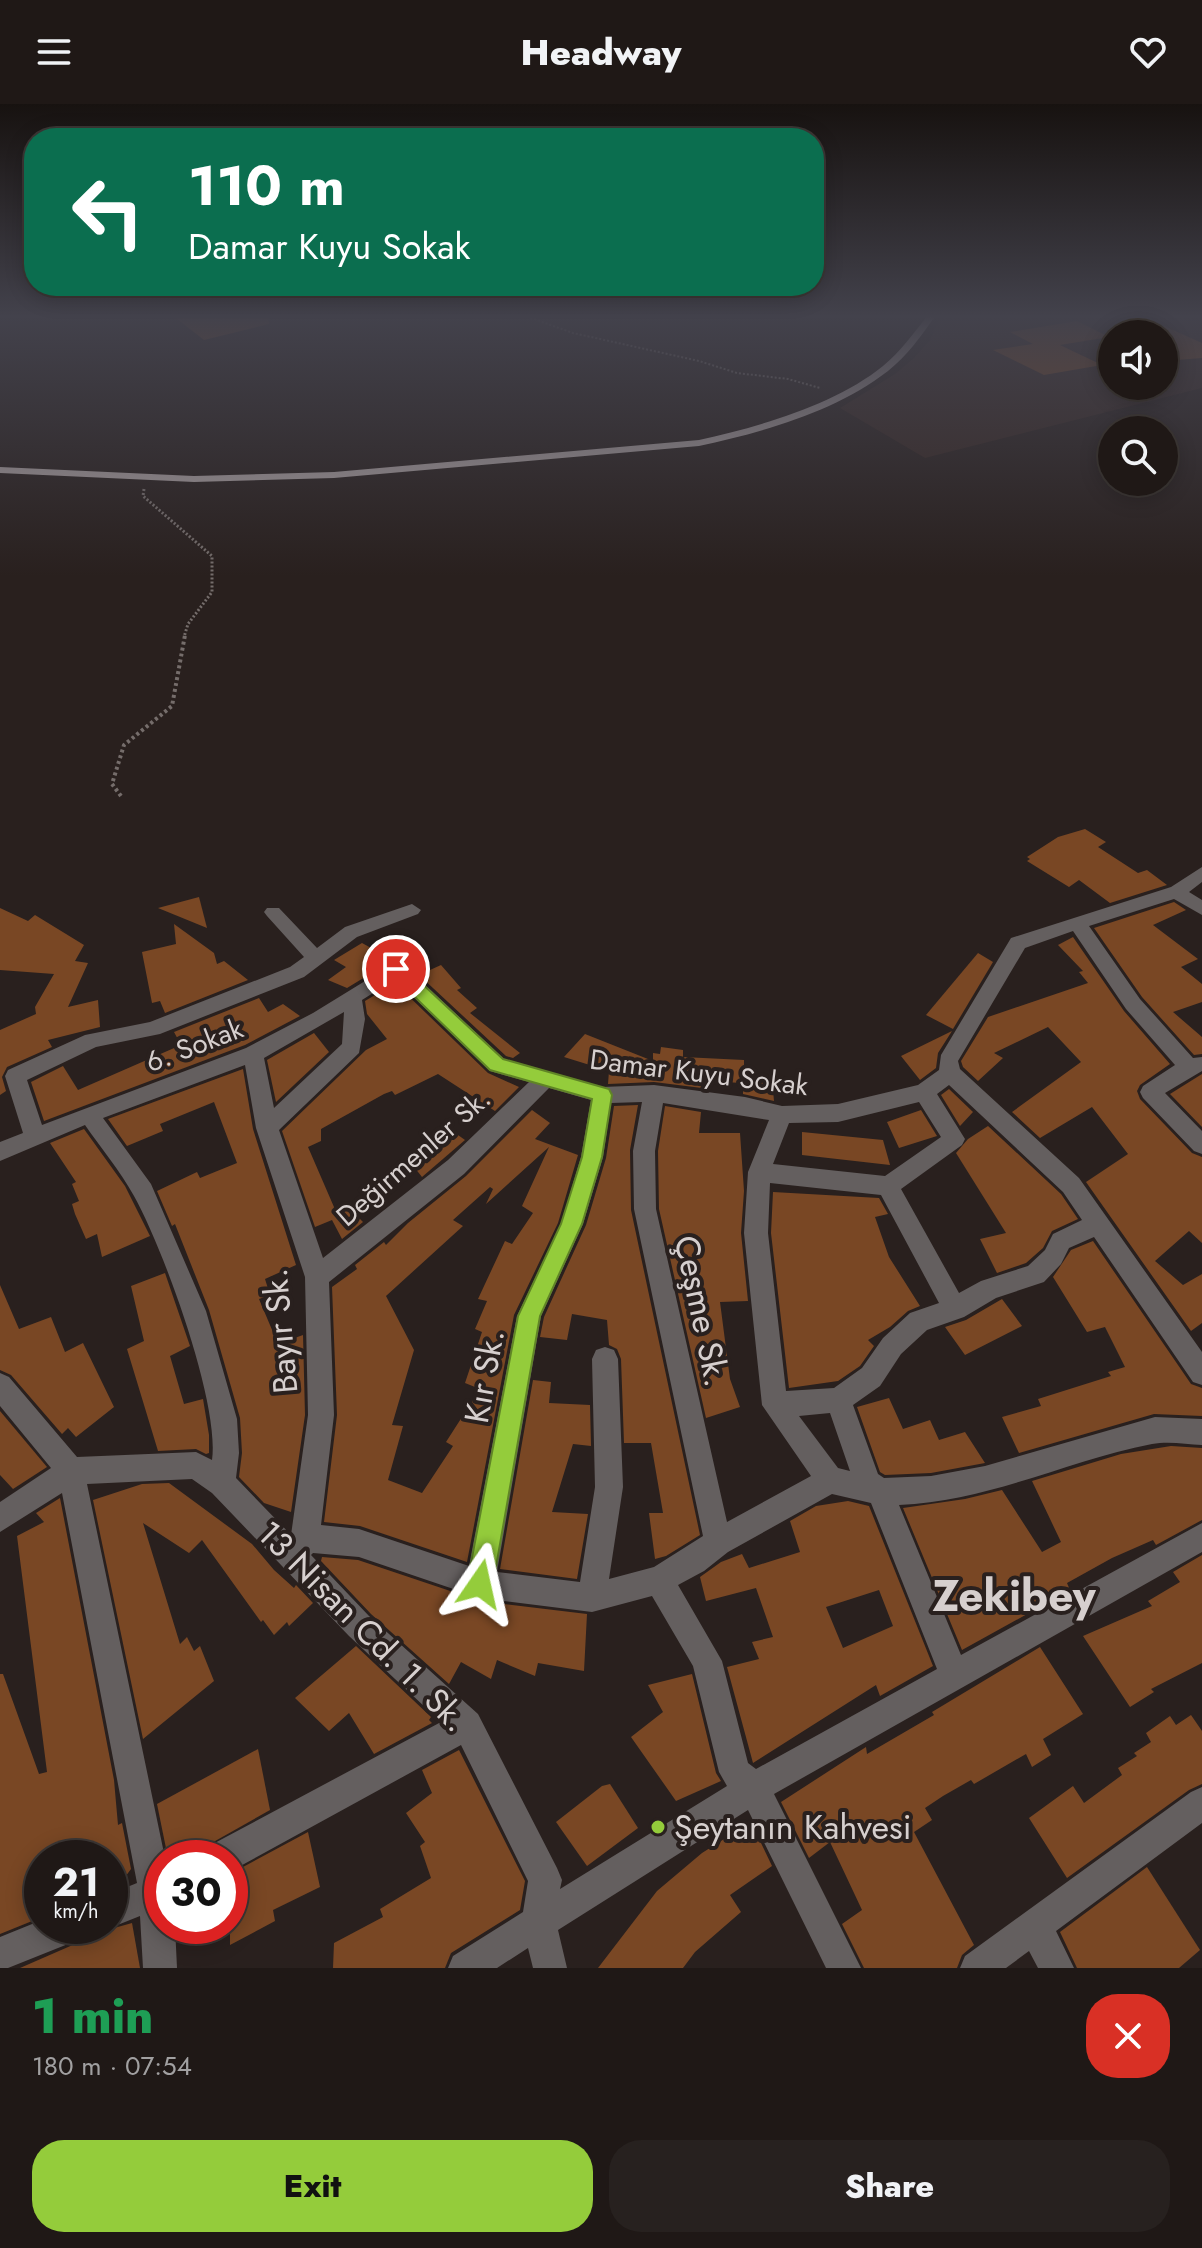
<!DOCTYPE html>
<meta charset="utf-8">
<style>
:root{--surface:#1f1816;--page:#27211f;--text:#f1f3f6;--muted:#a1a0a1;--line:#3c3735;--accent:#94cc3b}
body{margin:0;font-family:Jost,sans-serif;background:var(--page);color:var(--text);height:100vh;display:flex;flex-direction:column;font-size:30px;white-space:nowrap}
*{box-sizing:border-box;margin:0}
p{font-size:26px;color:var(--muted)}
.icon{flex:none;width:44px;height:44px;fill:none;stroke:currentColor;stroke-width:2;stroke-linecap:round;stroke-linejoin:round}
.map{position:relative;height:1864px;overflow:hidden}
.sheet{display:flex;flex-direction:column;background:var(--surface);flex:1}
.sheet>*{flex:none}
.guide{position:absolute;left:24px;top:24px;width:800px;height:168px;border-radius:32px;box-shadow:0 4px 20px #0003,0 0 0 2px var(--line);background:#0b6e4f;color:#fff;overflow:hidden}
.tools{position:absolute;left:1098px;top:216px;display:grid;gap:16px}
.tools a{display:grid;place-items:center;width:80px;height:80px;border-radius:50%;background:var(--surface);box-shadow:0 4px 20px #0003,0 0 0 2px var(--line);font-size:40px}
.speed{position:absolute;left:24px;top:1736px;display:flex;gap:16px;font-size:40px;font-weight:700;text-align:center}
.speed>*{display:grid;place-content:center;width:104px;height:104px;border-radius:50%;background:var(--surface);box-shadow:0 4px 20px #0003,0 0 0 2px var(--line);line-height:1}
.speed small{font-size:20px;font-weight:400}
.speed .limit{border:12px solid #d22;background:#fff;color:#111}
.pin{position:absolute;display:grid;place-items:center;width:68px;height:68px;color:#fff;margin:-34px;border:4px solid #fff;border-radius:50%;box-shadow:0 2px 8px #0007}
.me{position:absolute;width:88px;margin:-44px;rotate:11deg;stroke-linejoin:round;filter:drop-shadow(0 0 6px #0008)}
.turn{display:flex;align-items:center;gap:28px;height:168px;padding:0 32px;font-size:36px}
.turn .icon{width:104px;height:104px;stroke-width:2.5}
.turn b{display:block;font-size:56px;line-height:68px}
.round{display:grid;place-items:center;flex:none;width:84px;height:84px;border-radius:32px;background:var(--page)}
.overview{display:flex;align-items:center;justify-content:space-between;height:136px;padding:0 32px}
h1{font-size:48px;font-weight:800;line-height:60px;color:#1e9e55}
.primary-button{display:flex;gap:16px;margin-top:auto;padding:16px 32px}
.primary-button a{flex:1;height:92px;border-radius:32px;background:var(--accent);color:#111;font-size:32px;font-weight:800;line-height:92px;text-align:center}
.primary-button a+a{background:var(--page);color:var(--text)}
header{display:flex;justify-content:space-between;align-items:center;height:104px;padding:0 32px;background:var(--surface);font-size:36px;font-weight:800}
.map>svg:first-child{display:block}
.built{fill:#362723;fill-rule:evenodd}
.building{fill:#794724;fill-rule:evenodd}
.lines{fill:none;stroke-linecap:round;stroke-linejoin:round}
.path-far2{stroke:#756d6b;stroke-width:2;stroke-dasharray:2 2;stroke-linecap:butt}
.path-far1{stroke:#756d6b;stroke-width:3;stroke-dasharray:2 2;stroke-linecap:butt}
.path{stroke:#756d6b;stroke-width:4;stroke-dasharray:3 3;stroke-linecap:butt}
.minor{fill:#645f5f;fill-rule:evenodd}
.major{fill:#a69c9c;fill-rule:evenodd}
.route{fill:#94cc3b;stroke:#608526;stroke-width:2}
.poi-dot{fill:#94cc3b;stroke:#29201e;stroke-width:3}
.labels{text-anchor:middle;stroke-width:8;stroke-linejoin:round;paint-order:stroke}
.street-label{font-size:28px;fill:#d6cfce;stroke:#29201e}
.near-street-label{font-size:34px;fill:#d6cfce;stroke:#29201e}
.near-poi-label{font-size:34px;fill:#d6cfce;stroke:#29201e;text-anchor:start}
.near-district-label{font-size:44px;font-weight:bold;fill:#d6cfce;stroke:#29201e}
</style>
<header><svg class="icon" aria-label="menu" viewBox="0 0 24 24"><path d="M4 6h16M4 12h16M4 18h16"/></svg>Headway<svg class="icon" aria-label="heart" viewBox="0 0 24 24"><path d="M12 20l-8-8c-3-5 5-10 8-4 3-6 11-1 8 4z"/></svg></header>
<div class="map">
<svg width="1202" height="1864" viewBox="0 0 1202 1864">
<rect width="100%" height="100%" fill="#29201e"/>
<!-- built -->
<path class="built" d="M941,211h261v73l-277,70 -85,-50 55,-34 19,-16 16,-18zM1112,230h52v52h-52z"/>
<!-- building -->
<g class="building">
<path d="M172,211h96l1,9 -65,16z"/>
<path d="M1077,217l32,16 -49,8 42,20 -58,10 -51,-25 40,-6 -23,-12z"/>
<path d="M1164,222l38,17v15l-38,3z"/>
<path d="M1085,725l21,13 -8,5 40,26 9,-3 20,15 -57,18 -31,-23 -10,7 -42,-26 3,-2 -3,-2 31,-20z"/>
<path d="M199,793l8,31 -49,-20z"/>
<path d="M1174,798l12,8 -33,15 45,34 -17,8 21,17v18l-29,10 29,25v17l-8,1 -52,-58 -48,-69z"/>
<path d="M0,804l28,13 7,-6 49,30 -9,16 13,2 -20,44 30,-7 2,27 -52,13 4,7 -45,20 -5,10 4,14 -6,4v-65l36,-16 -1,-7 19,-33 -54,-4z"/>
<path d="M174,820l40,29 3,11 7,-3 24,19 -83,33 -5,-12 -8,2 -10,-51 34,-8z"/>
<path d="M1073,833l51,74 46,53 -30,21 -3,6 3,8 52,54 10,4v86l-13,-12 -34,30 28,24 19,-11v49l-11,8 -105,-149 42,-28 -36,-47 -52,31 -28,-26 69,-50 -33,-35 -54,26 9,5 -25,23 -15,-14 -2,-6 27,-44 100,-34 -9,-11 4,-1 -25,-26z"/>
<path d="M362,839l31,17 -46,28 -19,-8 18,-13 -12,-7z"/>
<path d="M978,849l15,9 -40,67 -27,-14z"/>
<path d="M441,861l20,23 -4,2 20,18 -7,5 50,40 -7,5 -7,-2 -87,-81z"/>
<path d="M395,879l93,90 31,14 -24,24 -57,-37 -43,21 -3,-4 -8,3 -63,35v12l-13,6 29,67 10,-8 16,16 -21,17 -10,-19 -17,7 -33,-96 84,-81 21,-11 -20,-25 -2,-13z"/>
<path d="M259,894l9,14 15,-8 17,12 -55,29 -201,76 -13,-39 32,-16 15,24 103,-45 -7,-13z"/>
<path d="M952,927l-14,22 -2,15 -16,12 -19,-24z"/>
<path d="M314,929l15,19 -53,50 -9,-42z"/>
<path d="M585,930l68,27v-8l7,1 1,-7 22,3v7l61,3v17l28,2 2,22 -31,-7v-11l-40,-2 -1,7 -48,-6 -46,2 1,-13 -45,-14z"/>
<path d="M243,965l10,60 43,136 -31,14 5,16 -11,4 19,45 25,-9 2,80 -14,97 -27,-9 -25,-26 3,-24 -2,-35 -31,-108 -34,-86 -3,2 -15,-35 40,-19 3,6 37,-15 -23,-61 -54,22 3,7 -36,15 -19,-27z"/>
<path d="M1202,970v53l-32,-33z"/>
<path d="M949,985l24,23 -13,14 -19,-31z"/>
<path d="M638,1001l-8,45 1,60 69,325 -34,21 -11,3 -6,-46h14l-12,-70h-27l-3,-84 -4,-10 -8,-4 -2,-25 -35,-6 -5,26 -27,-3 4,-20 42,-92 20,-67 8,-52z"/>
<path d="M665,1002l36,6 -2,21h41l4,58 -3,42 7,68 -28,1 10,77 10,28 -34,11 -47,-209 -1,-58z"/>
<path d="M532,1006l18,13 -15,16 43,16 -20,68 -44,92 -47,247 -107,-36 -36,-4 13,-107 -5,-128 25,-18 -2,-4 29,-23 2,3 22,-22 58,-47zM549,1043l-27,59 11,7 -21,31 -7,-3 -27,58 9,2 -12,28 7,3 -17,51 15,6 -34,53 7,4 -31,47 -34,-13 15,-54 -11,-1 22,-75 -28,-54 77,-70 -10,-6 37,-33 3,2 -7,15z"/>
<path d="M921,1006l16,26 -38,12 -12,-26z"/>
<path d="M988,1022l73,68 17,25 -26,12 -9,17 -17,15 -29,10 -17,-34 26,-6 -50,-80 12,-14z"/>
<path d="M84,1025l41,57 25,50 -48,21 -5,-23 -11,5 -11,-25 -3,-10 7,-3 -7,-17 4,-2 -26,-39z"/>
<path d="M451,1026l14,10 -43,37 -15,-19z"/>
<path d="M802,1028l81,8 7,25 -88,-10z"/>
<path d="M773,1088l106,6 9,16 -13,3 14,40 31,49 -12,5 -18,16 -22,13 6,6 -14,20 -22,15 -49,7 -18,-155z"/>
<path d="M1093,1137l98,143 11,4v28l-48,-2 -135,39 -17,-36 39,-11 -3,-7 73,-23 -3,-4 17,-5 -20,-40 -18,5 -34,-55 18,-27z"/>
<path d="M165,1169l25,73 -20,10 14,48 19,-5 6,36v18l-3,1 -10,-5 -38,2 -31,-102 17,-8 -13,-55z"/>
<path d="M0,1181l19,44 32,-12 14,35 18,-9 31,64 -38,30 -8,-9 -6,6 -51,-59 -11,-5z"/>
<path d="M1002,1195l20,27 -57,29 -20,-28 21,-7z"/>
<path d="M533,1276l18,2 -2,21 41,2 1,41 -18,-2 -21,68 36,2 -11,65 -77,-10z"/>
<path d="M889,1294l14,31 27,-9 9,20 26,-8 20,31 -54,10 -46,2 -5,-3 -23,-65z"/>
<path d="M0,1307l47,56 -34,22 -13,-14z"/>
<path d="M1171,1342l31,2v72l-46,25 -3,-5 -41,18 -45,25 3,7 -25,9 2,4 -85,47 -59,-142 62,-9 37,-9 40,62 19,-10 -29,-61 89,-27z"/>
<path d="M169,1379l83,61 22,26 20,18 2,-3 17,18 -24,23 -2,-4 -13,13 -11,-15 -2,2 -59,-82 -13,13 -46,-30 37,121 7,-7 7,14 6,-5 14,35 -71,58 -50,-239 49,-16z"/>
<path d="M60,1394l54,282 4,45 4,-2 9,46 -14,19 -7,3v-33h-68v59l-42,17v-260h3l36,100 8,-2 -30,-236 27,-14 -8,-9z"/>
<path d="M848,1397l21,5 64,160 -53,30 -4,-11 -123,78 -26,-96 32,-8 -7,-17 21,-5 -17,-49 -50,13 -6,-24 21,-15 21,-8 7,14 51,-16 -10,-31 26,-15zM879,1486l14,36 -50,22 -17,-41z"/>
<path d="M1202,1451v108l-51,26 3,3 -24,15 -47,-71 69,-30 -4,-5 32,-19 -7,-10z"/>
<path d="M322,1453l36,3 122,41 107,13 -3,57 -46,-8 -3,13 -38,-16 -6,19 -30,-17 -12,22 -78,-70 -50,-53z"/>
<path d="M356,1542l75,71 -2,3 3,3 -58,31 -25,-41 -20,18 -34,-33z"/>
<path d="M1040,1543l43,67 -40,25 8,16 -19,12 -6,-13 -52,30 -3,-4 -28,16 -18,12 7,12 -18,12 60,113 -12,10 -5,13h-93l-22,-44 20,-14 -32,-68 -21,16 -28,-56 85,-55 1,7 67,-39 -2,-3z"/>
<path d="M692,1570l24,99 5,8 -45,20 -45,-64 32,-25 -15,-27z"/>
<path d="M1191,1611l11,16v53l-13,6 -122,88 -38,-60 44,-32 11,17 38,-28 -4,-7 19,-12 -3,-3 17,-11 -5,-9 24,-17 6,9z"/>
<path d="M258,1645l12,61 -85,48h-17l-11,-54z"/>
<path d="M459,1646l66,131 -5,29 -69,43 -6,15h-112l1,-25 49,-26 -3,-8 51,-31 -11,-32 5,-4 -19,-29 26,-20 -10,-23z"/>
<path d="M610,1680l28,44 -51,38 -31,-44 46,-36z"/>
<path d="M751,1718l21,44 -42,29 11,17 -46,40 -12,16h-85l59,-77 45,-38z"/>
<path d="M308,1728l12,55 -47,23 2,11 -45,24v-71z"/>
<path d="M1147,1763l53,83 -21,18h-102l-17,-36z"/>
<path d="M132,1819l8,45h-120l87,-38z"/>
</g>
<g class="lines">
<!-- path-far2 -->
<path class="path-far2" d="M523,211l50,18 126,28 38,12 51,6 32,9"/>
<!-- path-far1 -->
<path class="path-far1" d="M144,385l-1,7 69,60v36l-24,32 -4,13"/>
<!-- path -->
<path class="path" d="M121,692l-9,-12 12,-39 48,-39 13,-71"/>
<!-- minor -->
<g class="minor">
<path d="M1202,763v15l-13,10 13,8v15l-28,-16 -85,27 51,73 53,59 9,-1v14l-37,22 37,38v23l-8,-3 -51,-53 -3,-6 3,-6 32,-21 -49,-56 -53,-78 -48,17 -67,113 2,8 119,109 123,174v33l-9,-3 -99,-145 -25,11 -8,16 -17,18 -48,16 -32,19 -37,13 -26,24 -21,32 -27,19 25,69 6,4 47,-2 54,-10 170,-49 47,2v26c-16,-1 -34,-4 -50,-1 -86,17 -162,57 -253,61l62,150 241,-132v29l-428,242 87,174h-35l-78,-158 -190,120 9,38h-34l-5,-20 -31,20h-49l5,-12 70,-44 5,-31 -67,-136 -228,125 -3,1v-13h-26l5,-12 232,-124 -92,-86 -137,-143 -20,-14 -105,5 78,374h-3v68h13l2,42h-34l-3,-52 -30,12 -5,-2h5v-32l27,-11 -75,-390 -62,39v-30l51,-34 -51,-62v-33l9,4 68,80 119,-5 16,8c8,-57 -49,-212 -78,-264 -14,-25 -33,-48 -49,-71l-85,36v-19l23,-9 -18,-57 3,-6 77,-35 65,-13 140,-55 14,-10 -37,-41 -3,-4 3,-4h12l38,40 28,-21 67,-23 9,6 -3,4 -61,23 -53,40 -144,57 -64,13 -69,33 15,45 204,-77 67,-35 83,-51 7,2 101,95 98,28 52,-2 91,12 37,9 56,-2 80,-19 21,-15 2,-15 70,-117 160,-51zM395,875l95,92 39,11 -81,78 -125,98 -44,-128 80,-77 6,-34 -3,-19zM344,908l-2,32 -68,64 -10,-50zM245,961l11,63 49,149 3,138 -17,120 -55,-57 3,-25 -2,-34 -31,-108 -55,-127 -48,-66zM949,981l114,107 19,28 -29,14 -8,16 -17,16 -47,15 -22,12 -58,-104 61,-44 3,-6 -28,-45zM549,984l42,12 -10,57 -20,67 -44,92 -48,250 -110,-37 -38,-4 13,-110 -5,-133 135,-108zM642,998l-9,49 1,58 69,327 -49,31 -45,12 14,-92 -5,-128 -4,-9 -9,-3 -9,3 -4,9 3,128 -15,95 -83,-10 44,-256 42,-92 20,-67 8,-54zM919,998l22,35 -56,39 -112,-12 16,-41 49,-1zM663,999l106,17 -21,52 -4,61 18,172 49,71 -84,46 -71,-313 -1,-58zM770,1079l111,12 58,108 -29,10 -27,25 -21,30 -28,20 -48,3 -18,-158zM830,1309l20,58 -12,-3 -39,-52zM832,1390l39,9 66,166 -181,100 -8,-6 -26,-102 -44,-76 26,-14 24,-19zM313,1449l46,4 121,41 112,14 60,-16 41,70 26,106 8,14 -167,103 2,-9 -5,-12 -79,-154 -109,-98 -58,-61z"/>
<path d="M1202,1683v36l-146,108 18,37h-36l-9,-17 -23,17h-46l5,-12 226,-164z"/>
<path d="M42,1816v6h46l-5,12 -75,30h-8v-31z"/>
</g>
<!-- major -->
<path class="major" d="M928,211h8c-14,20 -29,41 -48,56 -53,41 -125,61 -189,75l-365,32 -140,4 -194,-9v-6l194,9 140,-4 365,-32c59,-13 136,-35 184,-74 17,-14 31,-33 45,-51z"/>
</g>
<!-- sky -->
<linearGradient id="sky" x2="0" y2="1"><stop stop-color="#171210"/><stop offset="0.45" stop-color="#43424c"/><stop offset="1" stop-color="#43424c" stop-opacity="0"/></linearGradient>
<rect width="1202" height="472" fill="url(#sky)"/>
<!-- route -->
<path class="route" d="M396,859l6,2 101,94 99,28 7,2 3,6 -10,62 -20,67 -42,92 -47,268 -4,9 -9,4 -9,-4 -4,-9 51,-268 43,-92 21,-67 10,-58 -102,-29 -100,-97 -2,-4z"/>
<!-- markers -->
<circle class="poi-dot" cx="658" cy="1723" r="8"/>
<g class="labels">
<!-- street labels -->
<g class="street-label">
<text transform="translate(194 941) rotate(-21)" y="10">6. Sokak</text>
<text transform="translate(699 968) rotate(7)" y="10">Damar Kuyu Sokak</text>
<text transform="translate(413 1053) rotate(-41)" y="10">Değirmenler Sk.</text>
</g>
<!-- near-street labels -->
<g class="near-street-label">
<text transform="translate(702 1207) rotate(78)" y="12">Çeşme Sk.</text>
<text transform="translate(280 1227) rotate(-95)" y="12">Bayır Sk.</text>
<text transform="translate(484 1272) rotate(-80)" y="12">Kır Sk.</text>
<text transform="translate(363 1522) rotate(45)" y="12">13 Nisan Cd. 1. Sk.</text>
</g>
<!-- near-poi labels -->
<g class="near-poi-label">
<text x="674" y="1735">Şeytanın Kahvesi</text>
</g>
<!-- near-district labels -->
<g class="near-district-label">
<text x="1014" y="1507">Zekibey</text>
</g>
</g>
</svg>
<div class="tools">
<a><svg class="icon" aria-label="sound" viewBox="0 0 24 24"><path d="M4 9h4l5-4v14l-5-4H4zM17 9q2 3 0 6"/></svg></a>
<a><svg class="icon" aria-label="search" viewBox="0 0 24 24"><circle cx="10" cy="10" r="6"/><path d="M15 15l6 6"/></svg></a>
</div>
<div class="speed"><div>21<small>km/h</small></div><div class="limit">30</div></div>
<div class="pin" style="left:396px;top:865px;background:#d93025"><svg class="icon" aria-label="arrive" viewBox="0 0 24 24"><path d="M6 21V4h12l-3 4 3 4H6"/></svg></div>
<svg class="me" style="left:480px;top:1480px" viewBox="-20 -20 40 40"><path d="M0-17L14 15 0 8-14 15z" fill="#94cc3b" stroke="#fff" stroke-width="4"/></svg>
<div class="guide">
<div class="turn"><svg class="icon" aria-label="left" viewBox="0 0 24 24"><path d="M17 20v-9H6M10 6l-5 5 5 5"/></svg><div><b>110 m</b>Damar Kuyu Sokak</div></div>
</div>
</div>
<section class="sheet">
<div class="overview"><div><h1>1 min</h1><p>180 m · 07:54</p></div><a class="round" style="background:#d93025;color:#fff"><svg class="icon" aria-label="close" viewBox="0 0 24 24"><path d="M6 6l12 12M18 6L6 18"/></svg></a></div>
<div class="primary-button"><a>Exit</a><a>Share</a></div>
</section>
